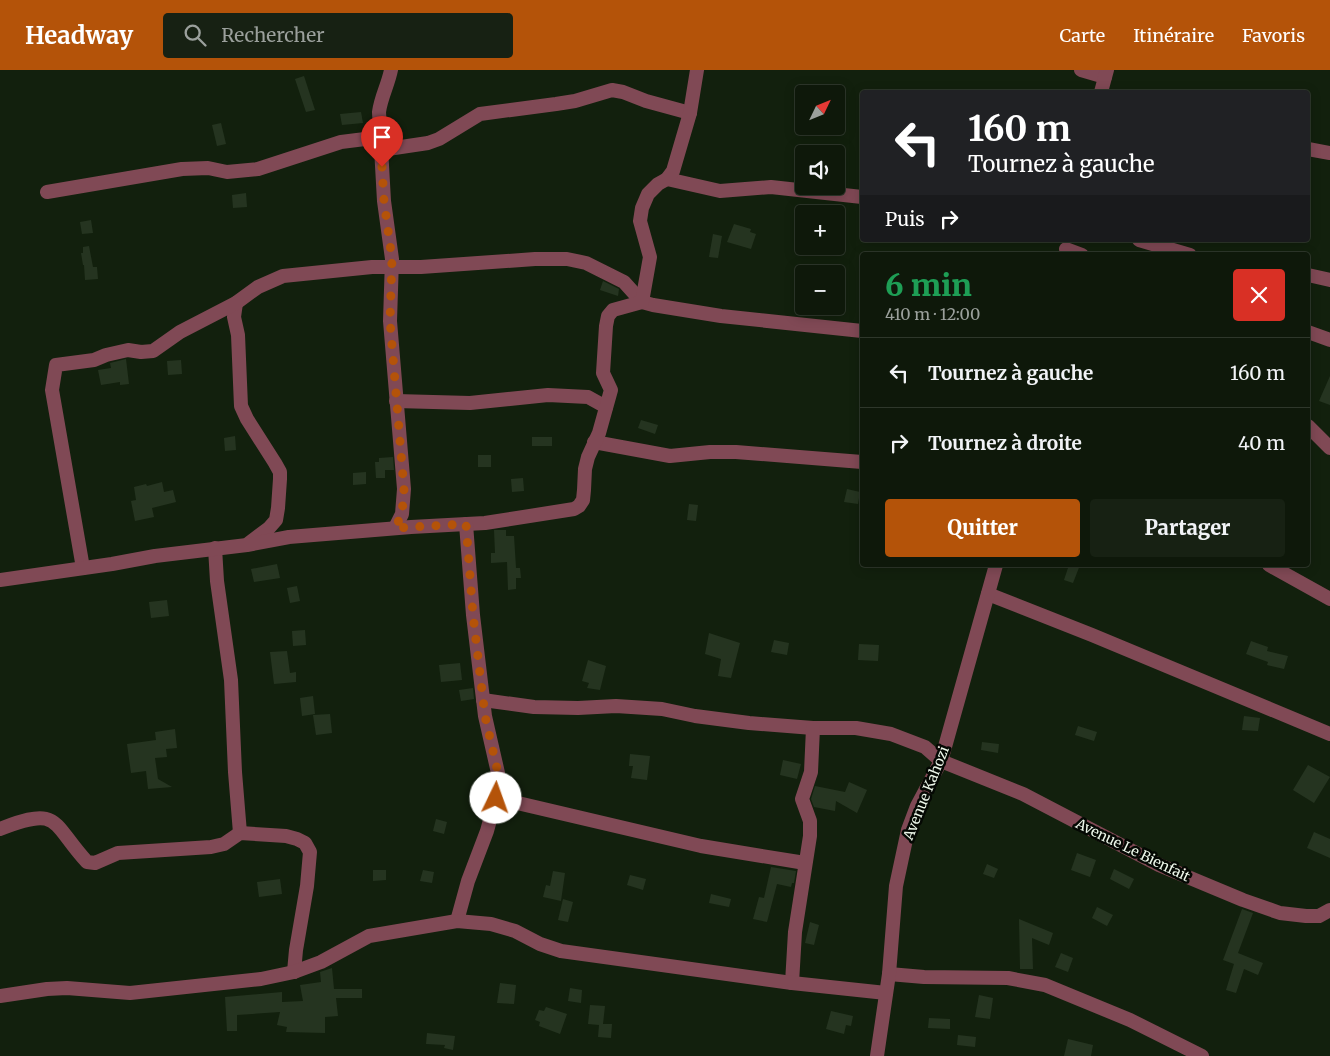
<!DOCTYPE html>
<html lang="fr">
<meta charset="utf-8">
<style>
:root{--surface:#0e180a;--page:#172113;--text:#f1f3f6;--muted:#9ba09c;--line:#2e372b;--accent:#b45309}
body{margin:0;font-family:Merriweather,serif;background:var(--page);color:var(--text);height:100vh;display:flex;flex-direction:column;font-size:19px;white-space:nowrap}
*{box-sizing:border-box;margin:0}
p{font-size:16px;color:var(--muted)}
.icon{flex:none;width:28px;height:28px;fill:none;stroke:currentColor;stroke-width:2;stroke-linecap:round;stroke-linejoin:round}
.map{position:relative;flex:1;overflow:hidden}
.drawer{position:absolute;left:860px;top:182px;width:450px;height:315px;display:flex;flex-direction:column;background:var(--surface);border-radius:5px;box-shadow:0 2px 12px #0003,0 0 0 1px var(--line)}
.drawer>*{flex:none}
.guide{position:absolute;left:860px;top:20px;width:450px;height:152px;border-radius:5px;box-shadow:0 2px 12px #0003,0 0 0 1px var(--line);background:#202124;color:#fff;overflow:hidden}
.needle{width:32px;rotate:47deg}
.tools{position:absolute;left:795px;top:15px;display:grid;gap:10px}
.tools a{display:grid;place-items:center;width:50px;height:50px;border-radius:5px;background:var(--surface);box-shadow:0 2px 12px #0003,0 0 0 1px var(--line);font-size:25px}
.pin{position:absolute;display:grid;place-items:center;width:42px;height:42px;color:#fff;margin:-51px -21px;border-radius:50% 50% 50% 0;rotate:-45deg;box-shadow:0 0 5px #0007}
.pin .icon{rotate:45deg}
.me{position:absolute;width:55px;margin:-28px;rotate:3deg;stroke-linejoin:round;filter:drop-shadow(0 0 4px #0008)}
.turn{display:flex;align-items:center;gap:18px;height:105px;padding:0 25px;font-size:22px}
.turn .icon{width:65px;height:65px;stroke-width:2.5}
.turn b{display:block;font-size:35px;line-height:42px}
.then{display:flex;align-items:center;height:48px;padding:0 25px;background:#0003;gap:10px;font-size:19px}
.round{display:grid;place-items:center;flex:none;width:52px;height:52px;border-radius:5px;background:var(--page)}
.summary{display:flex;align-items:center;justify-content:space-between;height:85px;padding:0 25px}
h1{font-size:30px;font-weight:800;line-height:38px;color:#1e9e55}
.cta{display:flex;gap:10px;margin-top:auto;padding:10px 25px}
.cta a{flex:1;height:58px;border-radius:5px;background:var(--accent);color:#fff;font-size:20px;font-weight:800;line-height:58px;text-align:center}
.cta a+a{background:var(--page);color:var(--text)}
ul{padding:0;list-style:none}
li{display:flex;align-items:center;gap:15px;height:70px;padding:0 25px;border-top:1px solid var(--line)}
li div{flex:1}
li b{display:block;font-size:19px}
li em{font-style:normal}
header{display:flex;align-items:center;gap:30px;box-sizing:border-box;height:70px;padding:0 25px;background:var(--accent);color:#fff}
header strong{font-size:24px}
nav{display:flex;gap:28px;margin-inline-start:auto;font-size:18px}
.search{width:350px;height:45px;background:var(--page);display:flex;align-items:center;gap:12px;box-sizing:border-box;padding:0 18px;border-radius:5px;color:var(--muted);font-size:19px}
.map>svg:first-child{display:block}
.building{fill:#253420}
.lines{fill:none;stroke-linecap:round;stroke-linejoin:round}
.minor{stroke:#804955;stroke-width:14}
.route{stroke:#b45309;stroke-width:9;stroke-dasharray:0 16.2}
.labels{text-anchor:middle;stroke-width:5;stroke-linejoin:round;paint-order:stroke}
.street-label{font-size:14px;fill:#edf7ea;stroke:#040803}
</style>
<header>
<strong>Headway</strong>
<div class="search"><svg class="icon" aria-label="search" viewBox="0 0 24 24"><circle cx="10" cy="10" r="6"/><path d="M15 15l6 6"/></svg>Rechercher</div>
<nav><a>Carte</a><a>Itinéraire</a><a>Favoris</a></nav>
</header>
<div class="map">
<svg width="1330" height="986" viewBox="0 0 1330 986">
<rect width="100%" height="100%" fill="#12200d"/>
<!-- building -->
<g class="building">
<path d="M304,6l11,34 -9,2 -11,-33z"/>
<path d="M361,42l2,11 -21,2 -2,-11z"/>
<path d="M221,53l5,21 -9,2 -5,-21z"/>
<path d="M246,123l1,14 -14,1 -1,-13z"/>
<path d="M91,150l2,13 -11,1 -2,-12z"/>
<path d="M734,154l17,5 -1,3 6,2 -5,15 -24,-7z"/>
<path d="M713,164l9,2 -4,22 -9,-1z"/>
<path d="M89,176l4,21h4l1,12 -13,1 -1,-15h-1l-2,-12h2v-6z"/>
<path d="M603,211l16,8 -1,7 -18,-6z"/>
<path d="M126,289l3,25 -9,1v-3l-19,3 -3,-15 13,-2 -1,-5z"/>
<path d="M181,290l1,14 -14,1 -1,-14z"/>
<path d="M1330,306v29l-11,-4z"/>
<path d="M641,350l17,5 -3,9 -17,-6z"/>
<path d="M235,366l1,14 -11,1 -1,-13z"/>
<rect x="532" y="367" width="20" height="9"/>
<rect x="478" y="385" width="13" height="12"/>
<path d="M393,387l1,13h-9v8h-9l-1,-16h4v-4z"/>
<path d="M366,402v12l-13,1v-12z"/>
<path d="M523,408l1,13 -12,1 -1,-13z"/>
<path d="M162,412l2,10 9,-2 3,12 -24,6 2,9 -19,4 -4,-20 5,-1 -2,-13 12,-3 1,2z"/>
<path d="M847,419l13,3 -2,12 -14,-2z"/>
<path d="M689,434l9,1 -2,16 -9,-1z"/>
<path d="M494,460h12v6h8l2,32h4l1,10h-5v11l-8,1 -1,-28 -16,1v-10h4z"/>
<path d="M277,494l3,14 -26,4 -3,-13z"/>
<path d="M1069,495h11l-7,18 -9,-3z"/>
<path d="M297,516l3,15 -10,2 -3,-15z"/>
<path d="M167,530l2,16 -18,2 -2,-16z"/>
<path d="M305,560l1,15 -13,1 -1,-15z"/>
<path d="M709,563l31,10 -9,35 -13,-2 3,-17 -16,-5z"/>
<path d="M774,570l15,3 -2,12 -16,-3z"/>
<path d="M1251,571l17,6 -1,4 21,5 -4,13 -17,-4 1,-3 -22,-8z"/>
<path d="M859,574l20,1 -1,16 -20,-1z"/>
<path d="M287,581l3,22 6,-1v10l-22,2 -4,-32z"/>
<path d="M588,590l18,6 -6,24 -13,-2 2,-5 -7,-2z"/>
<path d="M460,593l2,17 -21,2 -2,-17z"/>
<path d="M473,618l1,11 -13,2 -2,-11z"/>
<path d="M313,626l2,18 -13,2 -2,-18z"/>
<path d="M330,644l2,19 -16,2 -3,-20z"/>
<path d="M1244,646l16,2 -2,13 -16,-1z"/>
<path d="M1078,656l19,6 -3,9 -19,-6z"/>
<path d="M175,659l2,19 -11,1 1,8 -12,1 3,21 14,8 -24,2 -2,-18 -15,2 -4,-29 29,-4 -1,-8z"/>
<path d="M982,672l17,2 -1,9 -17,-3z"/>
<path d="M630,684l20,2 -3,24 -16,-2 2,-12h-4z"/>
<path d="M783,690l18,4 -4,15 -17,-4z"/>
<path d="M1308,695l22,12 -16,26 -21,-13z"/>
<path d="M849,712l18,8 -10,23 -21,-12 -1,10 -21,-4 -3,-8 4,-13 30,6z"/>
<path d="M436,749l11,3 -3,12 -11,-3z"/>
<path d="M1314,762l16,7v19l-23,-10z"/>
<path d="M1077,783l19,7 -6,17 -19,-7z"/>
<path d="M987,794l11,5 -4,9 -11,-4z"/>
<path d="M771,797l25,4 -2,12h-2l-1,4 -14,-3 -10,38 -14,-3 6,-22 5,1z"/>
<path d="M1114,799l20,10 -5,10 -19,-10z"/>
<path d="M373,800h13v10l-13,1z"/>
<path d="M423,800l11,2 -2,11 -12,-2z"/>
<path d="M553,801l12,2 -4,28 -18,-4 3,-12 4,1z"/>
<path d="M630,805l16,4 -3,11 -16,-5z"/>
<path d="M280,809l2,15 -23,3 -2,-15z"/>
<path d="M711,824l20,5 -2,8 -20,-4z"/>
<path d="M563,829l10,3 -5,20 -10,-2z"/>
<path d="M1097,837l16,8 -6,11 -15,-8z"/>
<path d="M1242,839l11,4 -15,40 25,10 -5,12 -14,-6 -8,24 -10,-3 8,-26 -11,-4z"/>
<path d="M1019,849l34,14 -4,12 -17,-7 1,31h-13z"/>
<path d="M810,852l9,3 -5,20 -9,-2z"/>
<path d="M1061,883l12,5 -5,14 -13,-5z"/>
<path d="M332,898l2,21h28v9h-26l2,18 -13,1v16l-39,-1 1,-5 -10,-2 3,-13 -43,3v16h-10l-2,-34 57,-5v10l21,-1 -3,-16 21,-3 -1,-10z"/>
<path d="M500,913l16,2 -2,19 -17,-1z"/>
<path d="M570,918l12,2 -1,13 -13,-2z"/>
<path d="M979,925l14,3 -3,21 -15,-2z"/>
<path d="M590,935l15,1 -2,18h9l-1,14 -13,-1 1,-12 -11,-1z"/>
<path d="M546,937l21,7 -7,20 -21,-8 1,-4 -5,-2 4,-10 5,1z"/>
<path d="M831,941l22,5 -2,10 -5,-1 -2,9 -18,-5z"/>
<path d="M929,948l21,1v10l-22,-1z"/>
<path d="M427,963l28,3 -2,14 -9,-2 1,-3 -19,-1z"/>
<path d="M958,965l18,2 -1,10 -18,-2z"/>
<path d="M1068,969l25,6 -2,11h-27z"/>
</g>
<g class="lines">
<!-- minor -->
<g class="minor">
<path d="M391,0c-3,15 -10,27 -12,42l5,89 8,58 -2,62 14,168 -2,25 -7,14"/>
<path d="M1081,0l24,7"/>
<path d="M1101,22l6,-22"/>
<path d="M1308,79l22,4"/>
<path d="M381,80l47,-7 11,-4 41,-25 76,-10 19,-3 37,-11 11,2 23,9 44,12"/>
<path d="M667,109l53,12 51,-4 91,10"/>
<path d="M47,122l135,-23 26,-1 19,4 31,-3 83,-27 40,-5"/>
<path d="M1139,170l51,15"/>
<path d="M1066,179l16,6"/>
<path d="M1308,205l22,5"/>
<path d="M236,233l-2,14 4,18 3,71 6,13 28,44 5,9v7l-2,29 -2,12 -7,8 -20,15"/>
<path d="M1308,262l22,8"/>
<path d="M396,331l74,2 78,-8 40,2 18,10"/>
<path d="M1308,356l22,22"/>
<path d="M594,372l76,14 40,-4h26l126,10"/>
<path d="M215,478l2,33 14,99 4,92 5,61"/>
<path d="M1269,495l61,34"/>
<path d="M83,498l-31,-178 4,-25 38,-5 12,-5 22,-5 13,2 12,-1 27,-19 56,-29 22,-16 25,-11 89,-9h49l114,-8h32l19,4 38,19 18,20 11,3 68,11 141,15"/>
<path d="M0,510l112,-16 43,-8 92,-11 42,-8 122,-10 74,-4 89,-14 5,-3 4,-6 1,-10 1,-21 3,-12 11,-24 12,-43 -8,-17 3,-47 2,-10 5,-6 29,-8 8,-45 -10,-36 2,-13 6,-14 10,-10 9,-5 6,-8 17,-58 7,-43"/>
<path d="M988,524l104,41 238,99"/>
<path d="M483,630l51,7 44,1 38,-2 46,3 33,7 54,7 64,5h43l35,6 34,13 16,14 82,33 136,71 84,35 37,13 26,3h13l11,-6"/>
<path d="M496,728l205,48 104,17"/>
<path d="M0,759c61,-24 51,-6 87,33l8,1 23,-10 93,-6 13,-3 16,-11 46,3 11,3 8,4 5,9 -3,34 -11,64 -2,22"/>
<path d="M457,851l11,-40 19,-50 9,-33 2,-25 -13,-57 -12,-101 -7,-91"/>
<path d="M889,904l35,3 84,1 37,7 85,35 72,36"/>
<path d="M792,913l3,-51 15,-96v-15l-8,-22 9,-27 2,-44"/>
<path d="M0,926l47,-7 20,-1 63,5 131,-14 33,-7 27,-10 48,-26 88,-15 34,3 24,7 25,13 21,7 231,32 94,10"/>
<path d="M877,986l12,-82 7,-88 12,-56 9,-24 24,-45 55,-196"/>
</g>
</g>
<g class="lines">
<!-- route -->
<path class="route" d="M382,97l2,34 8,58 -2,62 14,168 -2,25 -7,14 71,-4 7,91 12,101 13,57 -2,25"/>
</g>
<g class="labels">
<!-- street labels -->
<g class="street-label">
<text transform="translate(926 723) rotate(-68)" y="5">Avenue Kahozi</text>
<text transform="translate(1133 780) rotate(26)" y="5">Avenue Le Bienfait</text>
</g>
</g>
</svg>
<div class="tools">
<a><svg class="needle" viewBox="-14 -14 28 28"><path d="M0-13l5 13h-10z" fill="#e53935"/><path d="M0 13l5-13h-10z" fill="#9ba09c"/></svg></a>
<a><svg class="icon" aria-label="sound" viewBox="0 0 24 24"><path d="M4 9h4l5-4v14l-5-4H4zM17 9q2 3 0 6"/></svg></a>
<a>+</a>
<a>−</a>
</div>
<div class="pin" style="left:382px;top:97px;background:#d93025"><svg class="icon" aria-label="arrive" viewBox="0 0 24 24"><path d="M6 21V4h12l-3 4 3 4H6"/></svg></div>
<svg class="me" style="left:496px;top:728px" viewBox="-20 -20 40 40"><circle r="19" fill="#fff"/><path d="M0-13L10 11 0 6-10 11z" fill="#b45309"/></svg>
<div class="guide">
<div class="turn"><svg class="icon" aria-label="left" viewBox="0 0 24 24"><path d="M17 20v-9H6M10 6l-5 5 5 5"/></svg><div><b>160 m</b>Tournez à gauche</div></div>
<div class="then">Puis<svg class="icon" aria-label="right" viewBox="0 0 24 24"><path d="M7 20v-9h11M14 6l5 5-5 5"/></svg></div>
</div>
<section class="drawer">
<div class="summary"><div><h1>6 min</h1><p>410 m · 12:00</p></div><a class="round" style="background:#d93025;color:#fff"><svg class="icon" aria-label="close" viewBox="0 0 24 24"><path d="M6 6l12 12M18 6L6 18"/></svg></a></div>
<ul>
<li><svg class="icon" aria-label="left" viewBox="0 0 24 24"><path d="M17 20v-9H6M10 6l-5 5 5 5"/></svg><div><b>Tournez à gauche</b></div><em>160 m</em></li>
<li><svg class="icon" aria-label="right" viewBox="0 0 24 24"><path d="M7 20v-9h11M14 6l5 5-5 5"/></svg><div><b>Tournez à droite</b></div><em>40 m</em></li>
</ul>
<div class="cta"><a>Quitter</a><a>Partager</a></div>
</section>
</div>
